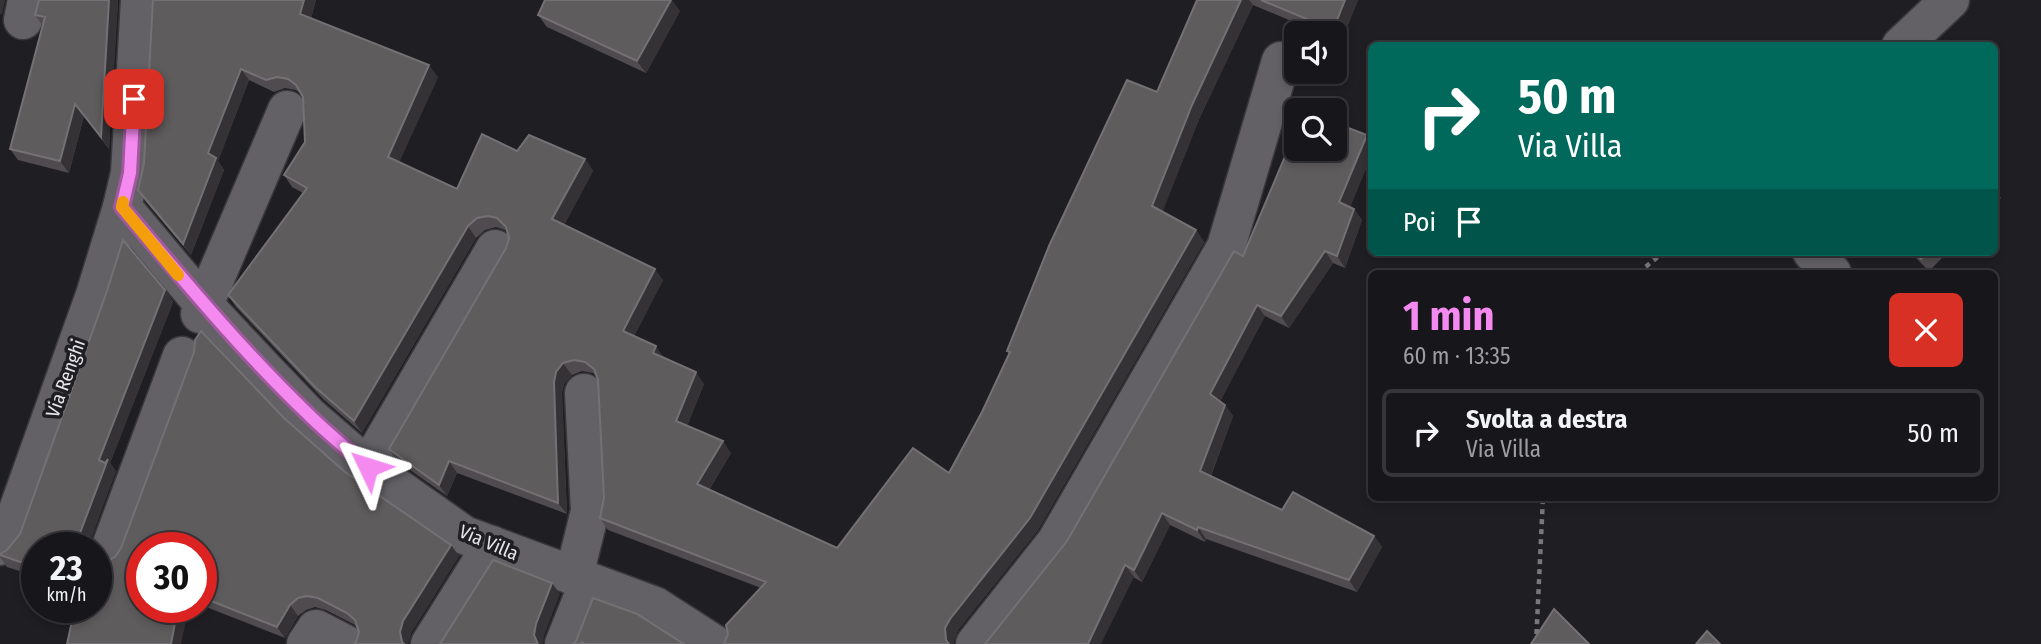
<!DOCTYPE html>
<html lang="it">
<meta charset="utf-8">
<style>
:root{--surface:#17161a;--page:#201f23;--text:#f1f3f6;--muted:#9e9fa2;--line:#363539;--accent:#f489f0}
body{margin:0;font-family:"Fira Sans Condensed",sans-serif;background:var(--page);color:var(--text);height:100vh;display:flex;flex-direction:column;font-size:26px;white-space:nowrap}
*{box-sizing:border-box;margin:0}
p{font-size:23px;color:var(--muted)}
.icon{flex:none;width:38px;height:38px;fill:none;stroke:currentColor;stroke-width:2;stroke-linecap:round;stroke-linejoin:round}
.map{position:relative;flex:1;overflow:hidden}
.side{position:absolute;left:1368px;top:270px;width:630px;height:231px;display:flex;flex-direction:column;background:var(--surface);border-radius:10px;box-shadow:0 4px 10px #0003,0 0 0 2px var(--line)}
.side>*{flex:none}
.top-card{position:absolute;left:1368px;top:42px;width:630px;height:214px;border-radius:10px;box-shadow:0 4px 10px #0003,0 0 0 2px var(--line);background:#00695c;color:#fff;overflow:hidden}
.controls{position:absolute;left:1284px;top:21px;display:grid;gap:14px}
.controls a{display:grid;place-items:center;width:63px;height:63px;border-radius:10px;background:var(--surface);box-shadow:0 4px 10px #0003,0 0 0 2px var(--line);font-size:35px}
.speed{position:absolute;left:21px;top:532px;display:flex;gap:14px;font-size:35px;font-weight:700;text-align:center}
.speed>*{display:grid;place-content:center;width:91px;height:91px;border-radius:50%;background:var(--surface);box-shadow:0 4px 10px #0003,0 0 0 2px var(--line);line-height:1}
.speed small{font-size:18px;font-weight:400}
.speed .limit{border:10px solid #d22;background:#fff;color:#111}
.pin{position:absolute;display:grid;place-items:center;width:60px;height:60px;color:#fff;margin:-30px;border-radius:14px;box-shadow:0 4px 10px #0006}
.me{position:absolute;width:77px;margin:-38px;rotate:311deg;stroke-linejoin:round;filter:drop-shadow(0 0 5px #0008)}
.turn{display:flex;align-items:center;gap:24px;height:147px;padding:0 35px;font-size:32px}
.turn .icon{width:91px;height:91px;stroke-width:2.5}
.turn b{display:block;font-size:49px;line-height:60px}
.then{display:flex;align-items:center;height:66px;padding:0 35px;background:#0003;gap:14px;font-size:26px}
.round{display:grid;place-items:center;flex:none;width:74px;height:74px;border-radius:10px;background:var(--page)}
.overview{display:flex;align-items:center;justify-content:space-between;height:119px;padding:0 35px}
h1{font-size:42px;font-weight:700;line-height:52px;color:var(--accent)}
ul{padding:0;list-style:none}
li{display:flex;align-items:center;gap:21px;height:88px;margin:0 14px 10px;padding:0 21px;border:4px solid var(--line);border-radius:10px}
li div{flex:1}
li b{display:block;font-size:26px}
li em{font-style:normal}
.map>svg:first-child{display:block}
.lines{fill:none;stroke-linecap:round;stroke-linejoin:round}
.minor-casing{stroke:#39383b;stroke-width:41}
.path{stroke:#78777a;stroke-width:4.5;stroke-dasharray:5 5;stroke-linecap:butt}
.minor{stroke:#636166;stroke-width:38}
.wall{fill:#4f4b4e}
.shaded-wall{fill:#353235}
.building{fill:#5f5c5e;stroke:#747174;stroke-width:2}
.route-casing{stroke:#9f599c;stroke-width:18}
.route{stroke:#f489f0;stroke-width:12}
.slow{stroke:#f59e0b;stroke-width:12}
.labels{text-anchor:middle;stroke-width:7;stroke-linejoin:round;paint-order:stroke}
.street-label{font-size:19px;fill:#e5e4e7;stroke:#1f1e22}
</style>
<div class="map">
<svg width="2041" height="644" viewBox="0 0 2041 644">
<rect width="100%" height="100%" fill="#1f1e22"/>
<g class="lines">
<defs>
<g id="minor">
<path d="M23,20l4,-20"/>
<path d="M1901,46l49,-46"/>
<path d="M122,207l82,98 60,64 44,46 60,52 96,68 191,71 59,38"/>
<path d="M1812,252l20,21"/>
<path d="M200,314l87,-204"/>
<path d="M368,467l127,-218"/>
<path d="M0,546l8,-8 87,-243 27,-88 8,-34 10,-173"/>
<path d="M109,552l73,-196"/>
<path d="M574,576l16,-65 -6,-118"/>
<path d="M306,644l10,-15 29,15"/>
<path d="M430,644l62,-99"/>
<path d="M564,644l25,-62"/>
<path d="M975,644l81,-102 170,-295 55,-186"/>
</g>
</defs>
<!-- minor casing -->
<use href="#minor" class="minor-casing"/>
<!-- path -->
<g class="path">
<path d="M1638,273l26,-21"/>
<path d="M1536,644l7,-147"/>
</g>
<!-- minor -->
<use href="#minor" class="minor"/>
</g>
<!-- wall -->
<g class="wall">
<path d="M39,0h79l-9,149 -25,-33 -15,57 -51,-13 -8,-11 33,-123 -8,-11z"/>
<path d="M153,0h163l-5,18 127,59 -39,85 58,27 60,-38 68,8 8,12 -29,54 99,55 -29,56 30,21 40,27 -17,42 44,27 -22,37 128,58 112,-75 33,-61 27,-59 -2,-2 150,-259 40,-92h161l-17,42 -6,-2v-7h-15l-67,-28 -53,112 -38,95 34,18 8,12 -166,288 -80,100 -4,10 -193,-52 -153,-58 -8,-12 4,-20 -6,-118 -2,-4 -3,-3 -11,-2 -10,4 -8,9 -2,9 5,121 -110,-41 -10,23 -50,-35 -8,-12 117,-201 3,-10 -2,-6 -2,-2 -9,-3 -11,3 -9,8 -114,195 -39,-34 -87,-92 -8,-12 75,-102 -11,-6 -8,-12 21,-33 -2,-45 -2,-3 -5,-4 -11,-2 -11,4 -25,-12 -31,81 6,9 -33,85 -45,-53 -8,-12 6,-27z"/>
<path d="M680,11l-34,62 -99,-46 -9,-12z"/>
<path d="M1372,142v12l-22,53 4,2 8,11 -17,48 -12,-5 -44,65 -24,-12 -45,85 5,4 8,11 -22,60 71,34 92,26 8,11 -25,45 -151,-53 -1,3 -35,-17 -28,57 -75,-41 176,-285z"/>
<path d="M1995,190l6,8 -6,6z"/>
<path d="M1910,252h38l-19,19z"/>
<path d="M165,290l8,12 -63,161 6,8 -28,73 -51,4v30l-2,-2 -28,-9 -7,-10v-3l7,-4 13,-16z"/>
<path d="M284,418l61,54 106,73 8,11 -48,77 -3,11 -52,-2 3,-10 -4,-7 -29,-15 -11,-3 -9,3 -8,6 -13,22 -84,-33v-57l-96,14 10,-5z"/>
</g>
<!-- shaded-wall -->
<g class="shaded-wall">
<path d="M0,0h5l-3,15 -2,-2z"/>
<path d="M109,0h9l-9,149 -8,-12z"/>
<path d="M304,0h12l-7,26 -9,-12z"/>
<path d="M671,0h1l8,11 -34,62 -9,-12z"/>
<path d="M1241,0h8l4,5 -53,112 -40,101 -8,-12 40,-101z"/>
<path d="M1345,0h13l-17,42 -8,-12z"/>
<path d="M429,65l9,12 -42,92 -8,-12z"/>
<path d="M241,69l8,11 -31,81 6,9 -33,85 -8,-11 25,-91z"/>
<path d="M75,104l9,12 -15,57 -9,-12z"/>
<path d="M1367,135l5,7v12l-25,60 -8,-12z"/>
<path d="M585,159l8,12 -32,60 -9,-12z"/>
<path d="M1354,209l8,11 -17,48 -8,-12z"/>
<path d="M468,226l8,12 -114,195 -8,-12z"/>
<path d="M1196,230l8,12 -166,288 -80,100 -4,10v4h-5l-3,-4 -1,-12 5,-9z"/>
<path d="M1325,251l8,12 -44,65 -8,-12z"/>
<path d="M655,269l8,11 -32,63 -8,-12z"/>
<path d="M165,290l8,12 -63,161 6,8 -28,77h-7l-2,-5 1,-10 19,-73z"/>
<path d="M1257,305l8,11 -47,90 -8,-12z"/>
<path d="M656,346l8,12 -11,-5z"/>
<path d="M563,363l9,12 -8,9 -2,9 5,121 -9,-11 -4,-121 2,-10z"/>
<path d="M696,372l8,12 -20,49 -8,-12z"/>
<path d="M1225,405l8,11 -25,67 -8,-12z"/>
<path d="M723,441l8,12 -26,43 -8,-12z"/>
<path d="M449,461l8,12 -10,23 -8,-11z"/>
<path d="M1162,513l8,12 -28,57 -8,-12z"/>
<path d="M1198,527l8,12 -1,3 -8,-12z"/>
<path d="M1374,536l8,11 -25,45 -8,-12z"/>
<path d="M451,545l8,11 -48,77 -3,11h-4l-4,-12 3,-11z"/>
<path d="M1125,565l9,12 -33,67h-13z"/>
<path d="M552,583l8,11 -16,42 -1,8h-5l-4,-9 2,-11z"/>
<path d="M290,605l8,11 -13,22 -8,-11z"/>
<path d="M178,607h11l-8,37h-10z"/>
</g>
<!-- building -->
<g class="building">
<path d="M39,0h70l-8,137 -26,-33 -15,57 -50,-12 35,-132 -10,-2z"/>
<path d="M153,0h151l-4,14 129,51 -41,92 69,32 25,-55 35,17 12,-16 56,24 -33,60 103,50 -32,62 33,15 -3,7 43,19 -20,49 47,20 -26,43 140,64 76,-100 36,25 33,-61 28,-60 -3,-1 42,-105 78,-166 30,12 40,-92h44l-49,105 -40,101 44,24 -166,288 -80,101 -5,9 1,12 3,4h-225l4,-10 -2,-9 40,-43 -166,-64 4,-20 -6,-118 -4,-11 -9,-7 -11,-2 -11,3 -7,9 -2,10 4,121 -109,-42 -10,24 -50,-36 117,-201 3,-10 -3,-11 -9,-9 -9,-2 -11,2 -9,8 -114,195 -39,-34 -87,-92 79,-107 -23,-13 21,-33 -2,-45 -7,-12 -8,-6 -11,-2 -11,3 -25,-11 -33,84 8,5 -33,86 -45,-54 6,-27z"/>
<path d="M545,0h126l-34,61 -99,-46z"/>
<path d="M1261,0h84l-12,30z"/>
<path d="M1335,123l32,12 -28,67 15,7 -17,47 -12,-5 -44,65 -24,-11 -47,89 15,11 -25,66 82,39 11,-18 81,44 -25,44 -151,-53 -1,3 -35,-17 -28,57 -9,-5 -37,79h-103l82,-103 167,-290 9,5 54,-128v21h38z"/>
<path d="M123,240l42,50 -66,170 6,3 3,-4 -28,74 -1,10 2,5h-44v27l-4,-2 2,-6 -35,-12v-1l7,-4 13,-16 87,-243z"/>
<path d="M1913,252h15l-7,7z"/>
<path d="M201,331l83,87 61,54 106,73 -48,76 -3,11 2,10 2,2h-50l2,-2 3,-10 -4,-12 -8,-7 -29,-15 -11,-2 -9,2 -8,7 -13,22 -76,-30v-49h-59v59h36l-7,37h-104l8,-37h21v-46l9,1 10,-5 6,-9 73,-196 1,-12z"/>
<path d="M493,560l59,23 -16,41 -2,11 4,9h-98z"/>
<path d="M593,598l44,16 47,30h-100l-2,-2 -1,2h-8l3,-3z"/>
<path d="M1554,609l35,35h-58z"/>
<path d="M1707,631l13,13h-24z"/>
</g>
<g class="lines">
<defs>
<path id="route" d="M134,99l-4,74 -8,34c60,71 119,143 186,207 19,19 40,36 60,53"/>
</defs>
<!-- route casing -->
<use href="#route" class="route-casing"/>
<!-- route -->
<use href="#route" class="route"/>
<!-- slow -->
<path class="slow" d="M123,202l-1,5 56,68"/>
</g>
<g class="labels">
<!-- street labels -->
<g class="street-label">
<text transform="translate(65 378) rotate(-70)" y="7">Via Renghi</text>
<text transform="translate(489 542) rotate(23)" y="7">Via Villa</text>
</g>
</g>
</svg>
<div class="controls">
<a><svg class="icon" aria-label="sound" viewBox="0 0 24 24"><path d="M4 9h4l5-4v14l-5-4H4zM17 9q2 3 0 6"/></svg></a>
<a><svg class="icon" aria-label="search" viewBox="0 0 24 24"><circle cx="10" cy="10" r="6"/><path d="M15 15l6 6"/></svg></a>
</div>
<div class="speed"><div>23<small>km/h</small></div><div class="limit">30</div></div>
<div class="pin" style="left:134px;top:99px;background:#d93025"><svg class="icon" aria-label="arrive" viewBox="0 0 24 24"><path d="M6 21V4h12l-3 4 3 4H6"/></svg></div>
<svg class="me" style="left:368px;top:467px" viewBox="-20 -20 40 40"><path d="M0-17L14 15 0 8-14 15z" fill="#f489f0" stroke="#fff" stroke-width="4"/></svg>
<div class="top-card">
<div class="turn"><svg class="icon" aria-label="right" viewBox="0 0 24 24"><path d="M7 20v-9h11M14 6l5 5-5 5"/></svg><div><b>50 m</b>Via Villa</div></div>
<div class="then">Poi<svg class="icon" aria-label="arrive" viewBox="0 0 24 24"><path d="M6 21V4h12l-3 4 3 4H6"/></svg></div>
</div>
<section class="side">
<div class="overview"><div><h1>1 min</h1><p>60 m · 13:35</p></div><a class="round" style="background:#d93025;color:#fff"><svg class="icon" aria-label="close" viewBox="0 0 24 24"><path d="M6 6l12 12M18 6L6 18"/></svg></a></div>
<ul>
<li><svg class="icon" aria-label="right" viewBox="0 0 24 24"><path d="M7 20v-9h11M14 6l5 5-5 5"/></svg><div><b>Svolta a destra</b><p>Via Villa</p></div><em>50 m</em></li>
</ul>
</section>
</div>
